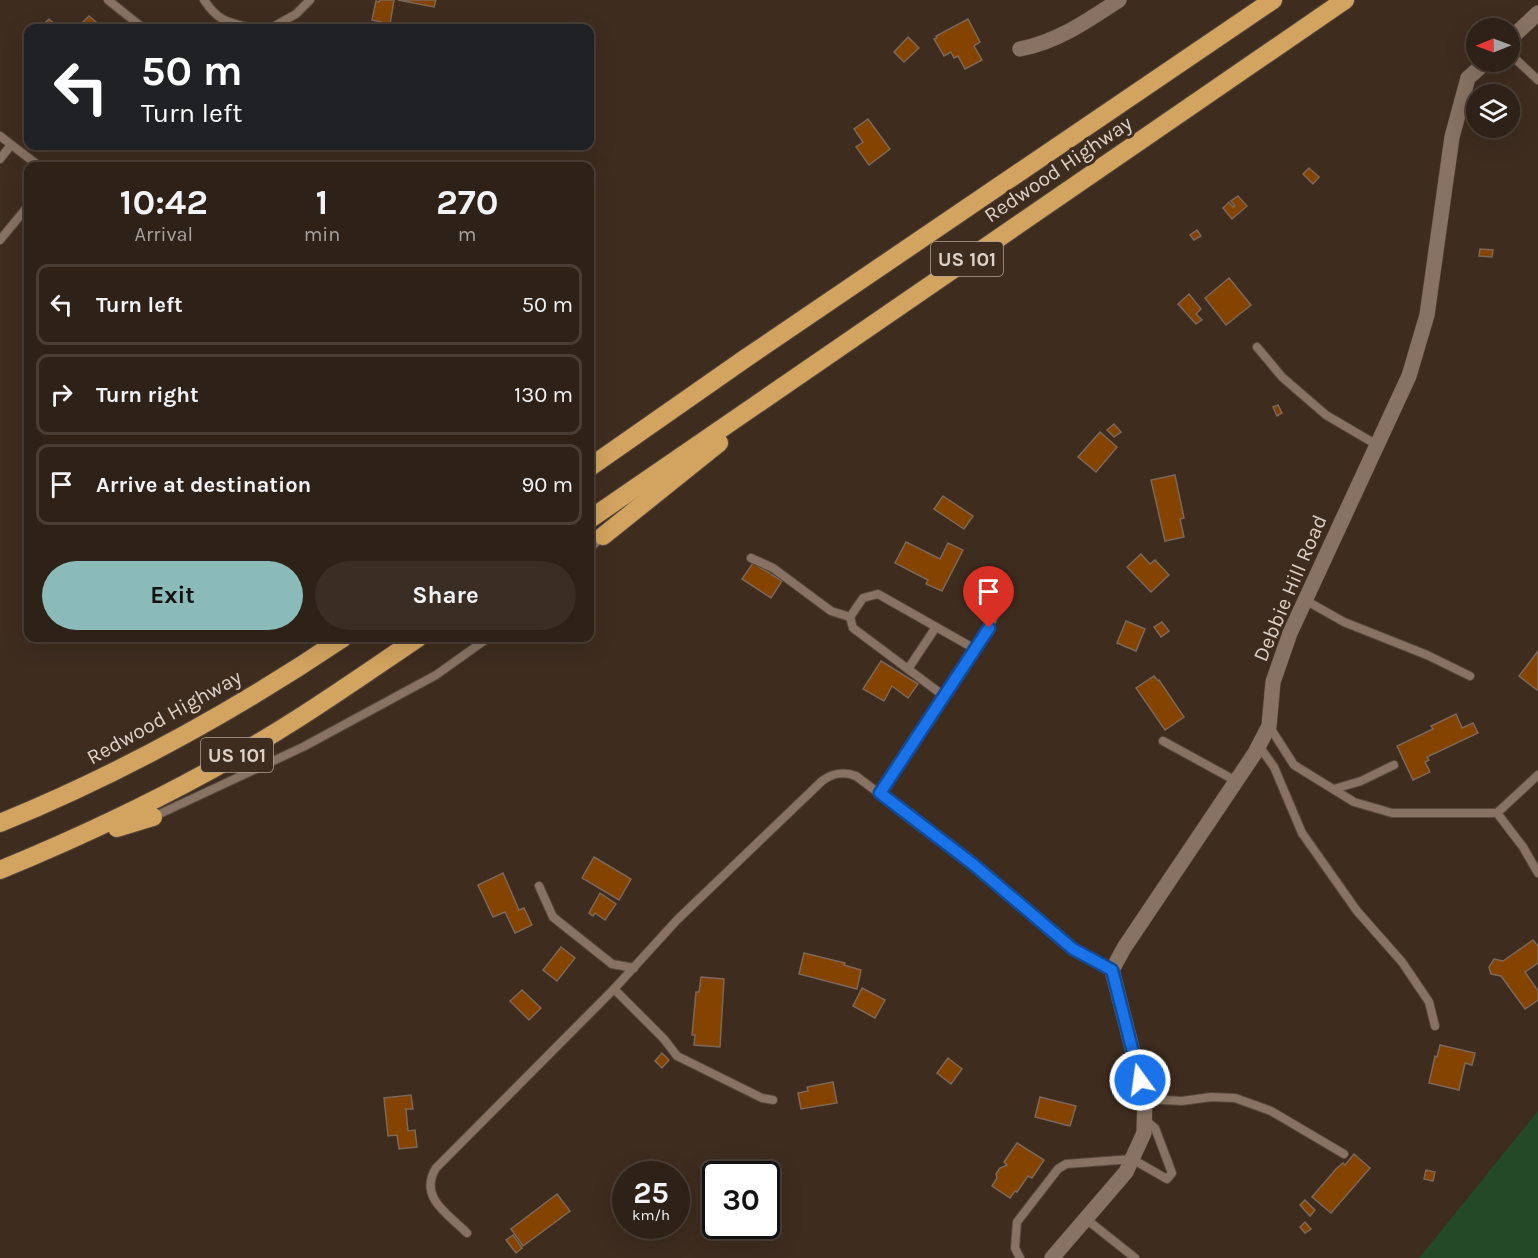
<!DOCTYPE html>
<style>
:root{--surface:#2e2117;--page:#3a2e24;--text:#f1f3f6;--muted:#a7a3a1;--line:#493e36;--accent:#8bbbb9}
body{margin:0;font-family:Karla,sans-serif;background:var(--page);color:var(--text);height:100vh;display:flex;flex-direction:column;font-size:22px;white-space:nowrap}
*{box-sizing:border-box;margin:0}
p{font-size:20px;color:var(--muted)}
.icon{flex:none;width:33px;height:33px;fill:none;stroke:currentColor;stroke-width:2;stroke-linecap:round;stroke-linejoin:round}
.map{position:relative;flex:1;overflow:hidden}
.side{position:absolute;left:24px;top:162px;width:570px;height:480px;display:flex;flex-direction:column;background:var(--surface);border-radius:12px;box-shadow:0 6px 24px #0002,0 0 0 2px var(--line)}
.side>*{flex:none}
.banner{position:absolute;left:24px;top:24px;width:570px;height:126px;border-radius:12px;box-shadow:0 6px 24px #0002,0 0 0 2px var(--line);background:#202124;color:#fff;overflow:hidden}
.needle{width:39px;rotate:269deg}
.controls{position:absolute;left:1466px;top:18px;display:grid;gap:12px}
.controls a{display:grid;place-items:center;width:54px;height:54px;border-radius:50%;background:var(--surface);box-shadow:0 6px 24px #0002,0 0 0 2px var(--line);font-size:30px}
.speed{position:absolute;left:612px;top:1161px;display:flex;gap:12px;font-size:30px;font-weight:700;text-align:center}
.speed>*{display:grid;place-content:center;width:78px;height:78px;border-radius:50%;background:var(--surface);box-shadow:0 6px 24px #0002,0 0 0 2px var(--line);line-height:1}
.speed small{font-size:15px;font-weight:400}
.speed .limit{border:3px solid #111;border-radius:9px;background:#fff;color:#111}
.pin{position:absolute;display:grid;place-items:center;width:51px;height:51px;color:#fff;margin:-62px -26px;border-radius:50% 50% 50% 0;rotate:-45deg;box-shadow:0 0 6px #0007}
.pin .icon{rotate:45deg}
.me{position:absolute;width:66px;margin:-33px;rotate:346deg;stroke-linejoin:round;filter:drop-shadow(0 0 4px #0008)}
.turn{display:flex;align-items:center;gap:21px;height:126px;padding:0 18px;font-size:27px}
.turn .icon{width:78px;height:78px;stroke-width:2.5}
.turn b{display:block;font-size:42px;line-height:51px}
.eta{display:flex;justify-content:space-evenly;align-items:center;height:102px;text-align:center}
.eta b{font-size:36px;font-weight:700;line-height:42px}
.cta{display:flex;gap:12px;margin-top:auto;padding:12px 18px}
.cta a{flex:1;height:69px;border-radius:36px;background:var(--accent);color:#111;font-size:24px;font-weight:700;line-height:69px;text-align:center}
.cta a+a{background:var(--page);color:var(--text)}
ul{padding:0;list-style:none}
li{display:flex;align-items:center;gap:18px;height:81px;margin:0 12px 9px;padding:0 6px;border:3px solid var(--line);border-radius:12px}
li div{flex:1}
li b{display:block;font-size:22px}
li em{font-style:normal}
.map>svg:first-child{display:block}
.green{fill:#244926}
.building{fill:#844400;stroke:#7c6759;stroke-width:1.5}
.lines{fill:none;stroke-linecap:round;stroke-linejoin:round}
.service-casing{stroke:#58493e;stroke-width:10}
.minor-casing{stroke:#58493e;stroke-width:16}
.motorway-casing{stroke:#58493e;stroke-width:20}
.service{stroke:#877263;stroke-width:8}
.minor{stroke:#877263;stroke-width:15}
.motorway{stroke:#d3a45f;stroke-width:18}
.route-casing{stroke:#114b97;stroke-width:15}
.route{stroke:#1a73e8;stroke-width:10}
.labels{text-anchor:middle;stroke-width:6;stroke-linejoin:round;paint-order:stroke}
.shield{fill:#3e2c1f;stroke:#ada095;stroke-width:1.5}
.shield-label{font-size:20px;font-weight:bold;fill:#dcd1c8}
.street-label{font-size:21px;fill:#dcd1c8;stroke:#3e2c1f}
</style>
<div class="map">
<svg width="1538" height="1258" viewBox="0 0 1538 1258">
<rect width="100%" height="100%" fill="#3e2c1f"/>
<!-- green -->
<path class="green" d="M1538,1111v147h-119z"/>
<!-- building -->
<g class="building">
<path d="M380,0h14l-4,24 -18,-4 4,-19 3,1z"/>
<path d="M398,0h38l-2,7z"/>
<path d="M89,16l14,12h-31l3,-2 2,2z"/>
<path d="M49,19l10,9h-19z"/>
<path d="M968,19l12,23 -6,4 8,14 -17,9 -7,-13 -4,2 -3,-6 -7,4 -10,-17 3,-1 -1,-2z"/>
<path d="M908,37l11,11 -15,14 -10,-10z"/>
<path d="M868,119l22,30 -21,16 -13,-18 7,-5 -9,-13z"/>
<path d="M1309,168l10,9 -6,7 -10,-10z"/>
<path d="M1238,196l9,10 -15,13 -9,-11 6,-6 4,5 2,-1 -4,-5z"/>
<path d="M1197,230l4,6 -7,4 -4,-5z"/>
<path d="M1480,249l13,1 -1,7 -13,-1z"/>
<path d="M1229,278l22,27 -25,20 -21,-27z"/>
<path d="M1189,294l12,15 -5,5 6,6 -6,4 -18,-20z"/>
<path d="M1278,405l4,8 -5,3 -4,-9z"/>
<path d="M1114,424l7,8 -7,5 -7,-7z"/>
<path d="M1100,432l17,15 -21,25 -18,-15z"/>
<path d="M1175,475l9,43 -4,1 4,18 -19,4 -14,-61z"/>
<path d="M943,496l30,20 -9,13 -30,-20z"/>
<path d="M906,542l34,17 8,-16 15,7 -21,41 -16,-7 2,-4 -33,-17z"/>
<path d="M1141,554l9,10 5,-4 14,15 -18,17 -24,-25z"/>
<path d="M753,563l29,18 -11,17 -29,-19z"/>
<path d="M1126,621l19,8 -9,22 -19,-8z"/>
<path d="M1162,622l7,9 -8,6 -7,-10z"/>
<path d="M1538,651v38l-1,1 -18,-14z"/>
<path d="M881,661l37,23 -10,14 -16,-12 -8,15 -21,-12z"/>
<path d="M1154,676l4,5 1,-1 25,37 -19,13 -29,-42z"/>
<path d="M1456,714l6,14 11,-5 5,10 -51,24 2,3 -4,2 5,10 -17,8 -16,-34 36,-17 -2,-3z"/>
<path d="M594,857l37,22 -12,21 -37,-22z"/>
<path d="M503,873l16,37 5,-2 8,17 -17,8 -10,-21 -12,5 -15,-32z"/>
<path d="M600,893l16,11 -11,16 -10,-7 -2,3 -4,-3z"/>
<path d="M1533,940l5,6v17l-13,9 13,19v9l-13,9 -24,-33 -10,-2 -2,-7 5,-8 9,2z"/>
<path d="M561,947l14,11 -18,23 -14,-11z"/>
<path d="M804,953l41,10 -1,2 17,5 -4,19 -58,-15z"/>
<path d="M701,977l23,2 -4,68 -26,-2 1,-10h-3l4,-43h3z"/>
<path d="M862,988l23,12 -10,18 -22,-12z"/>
<path d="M522,990l19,18 -12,12 -19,-19z"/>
<path d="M1440,1045l35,8 -3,12 -7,-2 -6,27 -30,-7 6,-27 2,1z"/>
<path d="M662,1053l7,7 -7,8 -7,-7z"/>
<path d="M948,1058l14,11 -11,15 -14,-11z"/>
<path d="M833,1082l4,21 -36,6 -3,-16 10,-2 -1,-4z"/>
<path d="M411,1095l2,14h-7l2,22 7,-1 2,17 -18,2 -2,-14 -9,1 -4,-38z"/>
<path d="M1040,1097l36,9 -6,20 -35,-9z"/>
<path d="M1017,1143l27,17 -12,18 -4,-2 -11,16 -2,-1 -5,7 -18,-12 5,-8 -1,-4 4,-6 7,-3 -3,-3z"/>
<path d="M1354,1154l16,14 -39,45 -19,-16 24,-28 7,-6 2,2z"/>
<path d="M1426,1170l9,2 -2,9 -9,-2z"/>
<path d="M557,1194l13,17 -47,35 -12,-17z"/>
<path d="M1305,1200l10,10 -5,6 -10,-11z"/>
<path d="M1305,1222l6,7 -6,4 -5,-6z"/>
<path d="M513,1235l9,13 -6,5 -10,-13z"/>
</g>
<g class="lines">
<defs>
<g id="service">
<path d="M108,0l35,28"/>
<path d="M204,0c14,21 23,22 47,28"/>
<path d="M271,28l25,-14 14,-14"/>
<path d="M1509,53l29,27"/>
<path d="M0,136l39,30"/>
<path d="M0,159l11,-14"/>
<path d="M0,240l28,-34"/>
<path d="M1257,347l25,30 44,38 51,30"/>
<path d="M590,548l13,-12"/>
<path d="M751,558l22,10 58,43 19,6"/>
<path d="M1305,600l39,22 83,33 43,21"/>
<path d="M908,669l28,-42"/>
<path d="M944,696l-91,-68 -3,-11 13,-19 15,-4 97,55"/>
<path d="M1269,726l25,39 60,37 38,11h105l26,34 15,26"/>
<path d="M1163,741l73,40"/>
<path d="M1259,746l15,21 28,66 55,78 45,51 27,40 6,24"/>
<path d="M1334,789l27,-8 33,-16"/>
<path d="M880,793l109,-165 12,-28"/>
<path d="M1497,813l41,-38"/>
<path d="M153,817l150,-70 133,-72 52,-37"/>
<path d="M539,886l14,31 59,47 22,4"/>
<path d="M614,989l50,50 13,17 85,42 11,2"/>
<path d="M1145,1099l37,2 29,-4 24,1 36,13 73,43"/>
<path d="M1086,1219l49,39"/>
<path d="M467,1233c-19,-19 -49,-36 -31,-65l178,-179 63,-69 145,-139c11,-8 21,-10 34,-5l118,89 99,84 39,21"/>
<path d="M1020,1258l-5,-10 2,-26 41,-53 8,-5 66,-5 35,20 5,-6 -17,-45 -11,-9"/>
</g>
<g id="minor">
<path d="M1509,40l29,-27"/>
<path d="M1020,49c37,-7 69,-29 99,-49"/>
<path d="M1052,1258l74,-86 18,-39 1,-34 -33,-129 12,-22 131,-195 14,-27 4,-44 17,-49 119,-257 18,-61 25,-178 16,-59 18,-16"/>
</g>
<g id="motorway">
<path d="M590,467l156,-109 527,-358"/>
<path d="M590,519l755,-519"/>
<path d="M603,536l116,-93"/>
<path d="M0,823c120,-49 236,-113 343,-185"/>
<path d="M117,828l36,-11"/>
<path d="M0,870c102,-42 203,-91 297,-151 41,-26 81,-54 121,-81"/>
</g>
</defs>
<!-- service casing -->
<use href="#service" class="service-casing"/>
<!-- minor casing -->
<use href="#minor" class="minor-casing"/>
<!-- motorway casing -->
<use href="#motorway" class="motorway-casing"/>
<!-- service -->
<use href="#service" class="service"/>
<!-- minor -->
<use href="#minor" class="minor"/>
<!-- motorway -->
<use href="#motorway" class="motorway"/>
</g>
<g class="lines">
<defs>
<path id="route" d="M989,628l-109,165 94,72 99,84 39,21 28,110"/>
</defs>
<!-- route casing -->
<use href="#route" class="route-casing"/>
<!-- route -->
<use href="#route" class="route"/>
</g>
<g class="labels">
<!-- shield labels -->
<g class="shield">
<rect x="931" y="242" width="72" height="34" rx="4.5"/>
<rect x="201" y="738" width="72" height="34" rx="4.5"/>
</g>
<g class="shield-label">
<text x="967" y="266">US 101</text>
<text x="237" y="762">US 101</text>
</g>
<!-- street labels -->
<g class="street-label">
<text transform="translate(1058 169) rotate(-34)" y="7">Redwood Highway</text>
<text transform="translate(1290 588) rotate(-67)" y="7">Debbie Hill Road</text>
<text transform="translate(164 717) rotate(-29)" y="7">Redwood Highway</text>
</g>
</g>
</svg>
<div class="controls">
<a><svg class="needle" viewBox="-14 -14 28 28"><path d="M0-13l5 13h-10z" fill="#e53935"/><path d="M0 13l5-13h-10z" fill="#a7a3a1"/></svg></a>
<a><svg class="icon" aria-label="layers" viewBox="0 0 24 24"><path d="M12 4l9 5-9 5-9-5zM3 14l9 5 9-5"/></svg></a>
</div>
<div class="speed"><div>25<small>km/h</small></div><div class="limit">30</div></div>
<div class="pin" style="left:989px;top:628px;background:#d93025"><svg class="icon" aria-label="arrive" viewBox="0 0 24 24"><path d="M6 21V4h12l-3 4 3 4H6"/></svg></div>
<svg class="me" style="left:1140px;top:1080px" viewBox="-20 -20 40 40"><circle r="17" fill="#1a73e8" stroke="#fff" stroke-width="3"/><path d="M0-11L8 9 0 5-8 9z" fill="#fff"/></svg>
<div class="banner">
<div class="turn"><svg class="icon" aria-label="left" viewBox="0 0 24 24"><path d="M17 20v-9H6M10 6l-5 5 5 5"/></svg><div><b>50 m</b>Turn left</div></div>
</div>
<section class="side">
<div class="eta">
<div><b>10:42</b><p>Arrival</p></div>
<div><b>1</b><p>min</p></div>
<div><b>270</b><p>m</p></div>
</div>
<ul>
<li><svg class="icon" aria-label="left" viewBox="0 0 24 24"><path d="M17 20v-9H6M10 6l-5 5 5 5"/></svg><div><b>Turn left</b></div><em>50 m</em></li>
<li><svg class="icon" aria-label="right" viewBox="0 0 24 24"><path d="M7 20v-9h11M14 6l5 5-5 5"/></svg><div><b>Turn right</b></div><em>130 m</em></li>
<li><svg class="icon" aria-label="arrive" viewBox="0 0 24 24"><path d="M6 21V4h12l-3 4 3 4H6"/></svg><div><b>Arrive at destination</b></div><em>90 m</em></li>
</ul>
<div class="cta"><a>Exit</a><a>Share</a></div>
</section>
</div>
